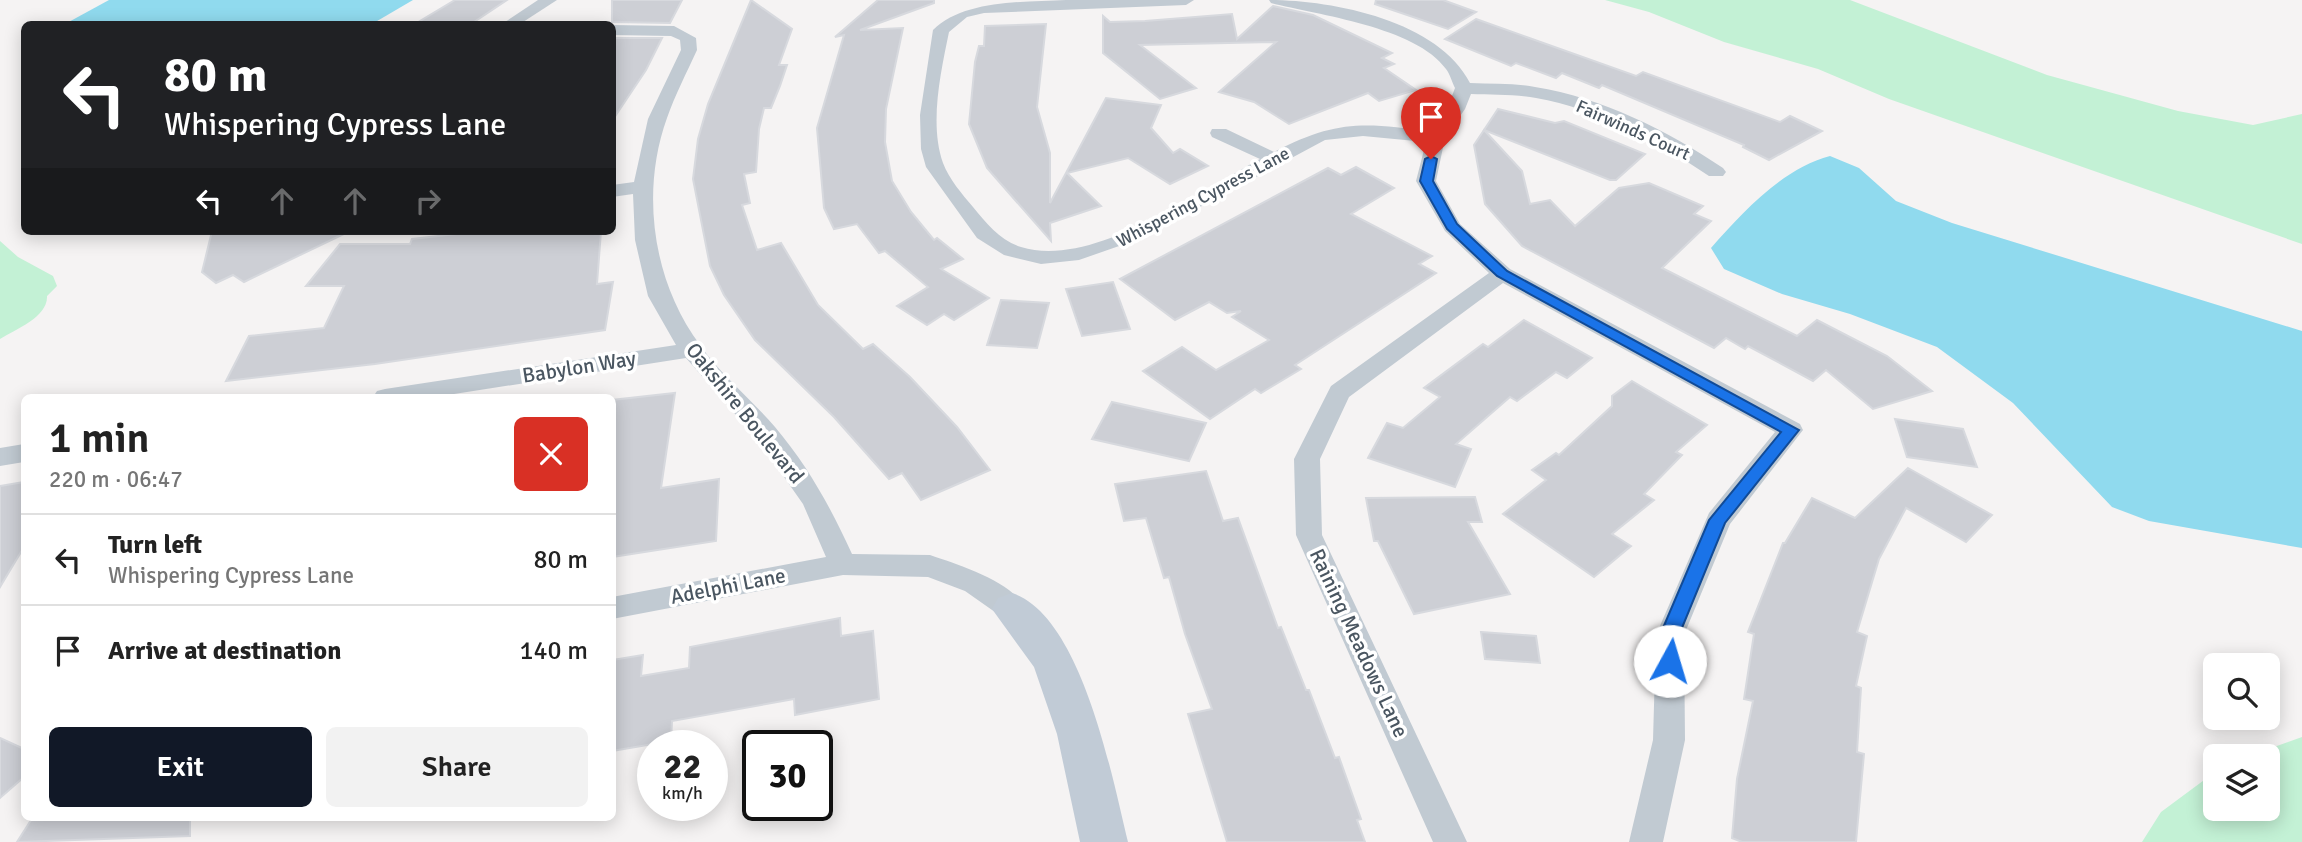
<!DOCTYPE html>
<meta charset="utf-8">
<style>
:root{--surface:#fff;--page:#f2f2f2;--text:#222;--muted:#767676;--line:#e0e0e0;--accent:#111827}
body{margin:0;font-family:Signika,sans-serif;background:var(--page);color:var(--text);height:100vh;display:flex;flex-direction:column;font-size:26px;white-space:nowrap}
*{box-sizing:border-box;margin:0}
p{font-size:23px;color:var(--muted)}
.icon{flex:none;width:38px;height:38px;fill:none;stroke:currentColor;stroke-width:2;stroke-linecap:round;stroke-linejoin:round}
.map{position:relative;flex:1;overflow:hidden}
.panel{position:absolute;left:21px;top:394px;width:595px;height:427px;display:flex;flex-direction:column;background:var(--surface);border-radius:10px;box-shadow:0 4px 18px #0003}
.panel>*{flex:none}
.guide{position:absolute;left:21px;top:21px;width:595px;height:214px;border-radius:10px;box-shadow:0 4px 18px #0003;background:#202124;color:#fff;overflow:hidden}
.controls{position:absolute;left:2203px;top:653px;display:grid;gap:14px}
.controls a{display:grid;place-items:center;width:77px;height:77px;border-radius:10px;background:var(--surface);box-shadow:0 4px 18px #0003;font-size:35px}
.speed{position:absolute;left:637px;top:730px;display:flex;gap:14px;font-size:35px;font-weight:700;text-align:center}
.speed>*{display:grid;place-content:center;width:91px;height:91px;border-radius:50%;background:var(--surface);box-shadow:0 4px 18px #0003;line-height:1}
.speed small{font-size:18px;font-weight:400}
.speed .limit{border:4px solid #111;border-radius:10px;background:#fff;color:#111}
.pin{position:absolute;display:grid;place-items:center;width:60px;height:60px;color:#fff;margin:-72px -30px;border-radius:50% 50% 50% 0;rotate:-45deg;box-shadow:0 0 7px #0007}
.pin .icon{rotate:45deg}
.me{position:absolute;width:77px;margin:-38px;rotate:6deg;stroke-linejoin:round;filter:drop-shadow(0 0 5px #0008)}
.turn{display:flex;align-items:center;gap:24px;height:147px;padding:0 28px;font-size:32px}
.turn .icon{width:91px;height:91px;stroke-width:2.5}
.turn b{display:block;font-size:49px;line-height:60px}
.lanes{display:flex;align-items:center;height:66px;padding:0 28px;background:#0003;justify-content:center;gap:35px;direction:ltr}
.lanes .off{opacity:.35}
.round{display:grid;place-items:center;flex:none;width:74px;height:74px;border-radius:10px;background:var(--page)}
.headline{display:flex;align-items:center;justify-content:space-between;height:119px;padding:0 28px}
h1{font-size:42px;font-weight:600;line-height:52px}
.primary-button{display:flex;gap:14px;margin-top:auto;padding:14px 28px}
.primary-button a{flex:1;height:80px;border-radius:10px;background:var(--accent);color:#fff;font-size:28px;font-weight:600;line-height:80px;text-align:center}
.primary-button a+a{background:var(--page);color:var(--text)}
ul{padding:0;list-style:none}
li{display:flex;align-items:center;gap:21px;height:91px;padding:0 28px;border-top:2px solid var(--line)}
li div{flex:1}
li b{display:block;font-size:26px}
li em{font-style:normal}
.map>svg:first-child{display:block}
.green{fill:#c3f1d5}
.water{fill:#90daee}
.building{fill:#cdcfd5;stroke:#d7d9de;stroke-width:2}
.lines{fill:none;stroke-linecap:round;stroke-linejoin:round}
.street{fill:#c1cad2;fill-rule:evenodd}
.secondary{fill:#c1cbd6;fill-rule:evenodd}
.route{fill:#1a73e8;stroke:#114b97;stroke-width:2}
.labels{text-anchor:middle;stroke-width:7;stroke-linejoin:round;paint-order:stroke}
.far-street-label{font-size:18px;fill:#4a5661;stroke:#fff}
.street-label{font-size:21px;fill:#4a5661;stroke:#fff}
</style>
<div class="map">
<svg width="2302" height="842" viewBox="0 0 2302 842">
<rect width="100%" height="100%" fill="#f5f3f3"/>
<!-- green -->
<g class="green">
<path d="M1605,0h245l197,75 131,36 75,14 49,-11v130l-413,-145 -71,-30 -94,-27 -75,-30z"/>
<path d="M0,241l18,16 35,19 4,10 -10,10c1,21 -31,33 -47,43z"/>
<path d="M2302,737v105h-160l19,-30 54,-40 1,36h52v-52h-19z"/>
</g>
<!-- water -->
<g class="water">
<path d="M109,0h304l-41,24h-307z"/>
<path d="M1830,156l29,12 37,33 56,22 350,108v217l-153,-27 -37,-14 -99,-104 -76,-56 -87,-33 -68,-20 -58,-25 -13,-21c31,-35 72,-80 119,-92z"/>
</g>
<!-- building -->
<g class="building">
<path d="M455,0h52l-36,24h-56z"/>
<path d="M612,0h70l-12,23 -58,-1z"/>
<path d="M751,0l41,29 -13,36h8l-7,21 -9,22h-7l-5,21 -3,43 -12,2 6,29 -8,2 15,45 24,-7 37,62 45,44 10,-5 37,33 47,50 33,43 -69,30 -19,-27 -13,6 -55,-62 -79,-77 -31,-45 -14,-29 -17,-87 5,-40 10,-35z"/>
<path d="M878,0h56v3l-74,27 43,-2 -17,81 -1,33 7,39 19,31 23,28 3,-2 26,21 -22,10 48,29 -35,22 -10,-6 -17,11 -30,-19 31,-19 -43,-36 -6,2 -22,-29 -23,5 -10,-21 -7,-80 27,-93 -9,2z"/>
<path d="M1376,0h67l33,12 -28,17 -73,-25z"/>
<path d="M1273,6l40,9 79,38 -10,5 12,6 -10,4 32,22 -37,11 -11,-8 -79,31 -35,-22 -35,-10 57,-50 -136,3 56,43 -36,11 -57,-46v-37l7,6 35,-1 87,-7 5,25z"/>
<path d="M1476,19l160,57 7,-4 137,50 10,-6 32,15 -53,29 -26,-13 1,-2 -142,-60 -3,3 -37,-15 -6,5 -40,-15 -5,3 -66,-27z"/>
<path d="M1046,24l-9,83 13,46v50l56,-105 55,7 -10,23 22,25 7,-4 28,17 -38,18 -42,-26 -61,15 34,33 -51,17 1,18 -64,-73 -18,-44 6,-62 4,-16h5l1,-20z"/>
<path d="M612,38h50l-16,32 -34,51z"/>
<path d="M1498,109l57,14 9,-2 81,33 -29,26h-6l-126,-50z"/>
<path d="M1484,130l38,41 8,33 20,-4 25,26 44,-38 30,-5 54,23 -9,8 17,7 -49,47 135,68 20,-16 70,36 45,35 -59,18 -47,-39 -13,11 -65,-35 -3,3 -19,-11 -12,10 -192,-102 -37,-42 -11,-59z"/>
<path d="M1356,167l38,21 -43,26 81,42 -13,8 17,9 -141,92 6,4 -40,24 -6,-4 -45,30 -67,-48 39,-24 34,23 53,-30 -37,-23 9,-6 -14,2 -18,-11 -34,18 -55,-41 208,-111 13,7z"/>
<path d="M212,231h138l-106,51 -11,-7 -17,8 -14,-11z"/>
<path d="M483,231h118l-4,53 16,-2 -8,48 -230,34 -149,17 23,-45 75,-8 20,-42h-38l34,-42h70l2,-5z"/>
<path d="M1113,282l17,47 -48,7 -16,-47z"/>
<path d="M1001,300l48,3 -12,45 -50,-3z"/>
<path d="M1524,320l68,38 -25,20 -11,-6 -39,29 -7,-4 -54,47 15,5 -16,38 -87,-29 19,-35 16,5 37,-31 -16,-9 59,-44 5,3z"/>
<path d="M1632,381l75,44 -31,27 6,3 -38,39 10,6 -42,34 19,12 -37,31 -91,-63 43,-34 -14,-10 24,-17 3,2 53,-49v-10z"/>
<path d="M675,393l-14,95 58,-9 -3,62 -104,16v-157z"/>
<path d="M1112,402l94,21 -17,38 -97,-22z"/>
<path d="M1895,419l68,10 14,38 -70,-10z"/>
<path d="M1908,468l84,47 -26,27 -60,-34 -27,51 -22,73 10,4 -11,50 5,2 -4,64 7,2 -8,88h-114l-10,-4 5,-59 16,-78 -9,-2 10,-65 -6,-2 35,-89h2l27,-45 43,20z"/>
<path d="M1206,471l17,50 15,-3 40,110 3,-1 25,63h3l26,68 4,-1 22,62 -4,1 8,22h-138l-39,-128 24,-5 -27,-75 -16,-57 -5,1 -18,-60 -22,3 -9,-37z"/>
<path d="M24,482v65l-24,40v-101z"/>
<path d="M1475,497l7,25h-14l42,72 -96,20 -36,-73h-4l-8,-43z"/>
<path d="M840,618l1,18 32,-5 6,68 -84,16 -1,-16 -122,22 -1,20 -59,10v-91l31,-5 -2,21 48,-8 1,-21z"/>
<path d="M1481,632l55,4 4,27 -55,-4z"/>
<path d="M0,738l24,11v28l-24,21z"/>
<path d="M33,817h157v19l-173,6z"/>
</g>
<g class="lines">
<!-- street -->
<g class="street">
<path d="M538,0h19l-37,24h-18z"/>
<path d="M1066,0h128l-8,5 -202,8 -17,4 -18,15c-8,39 -20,92 -6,131 6,16 19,31 30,44 13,16 28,34 48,40 72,22 178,-55 239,-88l-48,-22 -2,-4 2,-4h14l48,23c61,-32 91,-30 157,-20l16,-23 8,-21c-3,-6 -5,-14 -9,-19 -30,-42 -128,-54 -175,-66l-2,-3c64,0 170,21 201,83 22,1 44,0 65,4 68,11 131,43 188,81l3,4 -3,4h-14c-52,-35 -111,-67 -173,-78 -21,-4 -44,-3 -65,-4l-6,15 -20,29 -9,43 24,43 50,45 290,155 3,6 -73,94 -46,111 1,105 -22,102h-34l24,-102 3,-105 53,-122 66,-81 -272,-149 -154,114 -29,62 2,76 145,307h-34l-137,-307 -2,-76 37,-73 158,-113 -44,-42 -29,-50 10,-39 -63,-6 -38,4 -183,98 -63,22 -38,4 -37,-9 -27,-17 -51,-71 -5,-18 -1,-34 13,-85c30,-30 90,-28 133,-30z"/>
<path d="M612,25l62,1 22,12 1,12c-10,22 -22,45 -30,68 -27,75 -14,164 33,227 21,30 51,54 75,82 33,39 56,81 77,127l78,1c29,10 82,26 96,54l-4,8 -10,3 -10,-3 -37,-26 -37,-14 -85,-2 -231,44v-22l214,-40 -23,-53 -45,-64 -72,-82 -251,39h-62l4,-6 8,-2 291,-44 -28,-49 -13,-56 -2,-46 -21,3v-12l22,-3 14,-63 33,-69 -1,-10 -9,-4 -59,-1z"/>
<path d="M24,444v18l-24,4v-18z"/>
</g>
<!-- secondary -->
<path class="secondary" d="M1012,593c70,23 100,184 116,249h-48l-23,-108 -23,-67 -42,-58 6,-11z"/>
</g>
<!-- route -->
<path class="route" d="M1431,156l6,3 -4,22 24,43 50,47 292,159 -74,93 -46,112 -3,32h-13l-3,-32 49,-115 72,-88 -284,-156 -50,-47 -27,-48 5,-22z"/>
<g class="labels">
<!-- far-street labels -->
<g class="far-street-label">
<text transform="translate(1633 130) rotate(24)" y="6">Fairwinds Court</text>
<text transform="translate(1203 197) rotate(-28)" y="6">Whispering Cypress Lane</text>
</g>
<!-- street labels -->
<g class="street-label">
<text transform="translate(579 367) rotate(-9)" y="7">Babylon Way</text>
<text transform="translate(745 413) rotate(51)" y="7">Oakshire Boulevard</text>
<text transform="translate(728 586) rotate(-11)" y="7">Adelphi Lane</text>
<text transform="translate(1359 643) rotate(65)" y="7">Raining Meadows Lane</text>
</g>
</g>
</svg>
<div class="controls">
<a><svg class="icon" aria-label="search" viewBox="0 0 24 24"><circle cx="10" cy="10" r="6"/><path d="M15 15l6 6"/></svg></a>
<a><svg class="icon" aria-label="layers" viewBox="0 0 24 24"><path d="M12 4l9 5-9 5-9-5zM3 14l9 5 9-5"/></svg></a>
</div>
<div class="speed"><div>22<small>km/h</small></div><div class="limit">30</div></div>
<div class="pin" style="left:1431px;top:159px;background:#d93025"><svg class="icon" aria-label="arrive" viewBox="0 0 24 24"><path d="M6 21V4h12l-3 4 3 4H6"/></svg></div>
<svg class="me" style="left:1670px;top:661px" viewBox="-20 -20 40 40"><circle r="19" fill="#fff"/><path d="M0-13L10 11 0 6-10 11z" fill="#1a73e8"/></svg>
<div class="guide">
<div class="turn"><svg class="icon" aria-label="left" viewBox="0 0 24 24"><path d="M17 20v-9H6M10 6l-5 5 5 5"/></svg><div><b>80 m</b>Whispering Cypress Lane</div></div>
<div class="lanes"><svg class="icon" aria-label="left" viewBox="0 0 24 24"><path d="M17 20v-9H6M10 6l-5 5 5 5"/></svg><svg class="icon off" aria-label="ahead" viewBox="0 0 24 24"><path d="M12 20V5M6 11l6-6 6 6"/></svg><svg class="icon off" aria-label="ahead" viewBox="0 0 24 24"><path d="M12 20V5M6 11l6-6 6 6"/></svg><svg class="icon off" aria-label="right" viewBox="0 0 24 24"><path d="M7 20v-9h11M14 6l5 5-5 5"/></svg></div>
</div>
<section class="panel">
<div class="headline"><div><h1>1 min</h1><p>220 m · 06:47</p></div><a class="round" style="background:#d93025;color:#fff"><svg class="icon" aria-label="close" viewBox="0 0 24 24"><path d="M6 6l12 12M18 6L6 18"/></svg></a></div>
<ul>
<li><svg class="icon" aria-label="left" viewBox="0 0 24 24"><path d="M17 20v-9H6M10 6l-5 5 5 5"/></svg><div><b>Turn left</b><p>Whispering Cypress Lane</p></div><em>80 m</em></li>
<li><svg class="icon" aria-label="arrive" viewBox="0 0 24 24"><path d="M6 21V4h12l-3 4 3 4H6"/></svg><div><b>Arrive at destination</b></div><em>140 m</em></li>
</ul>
<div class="primary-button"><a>Exit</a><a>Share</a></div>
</section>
</div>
